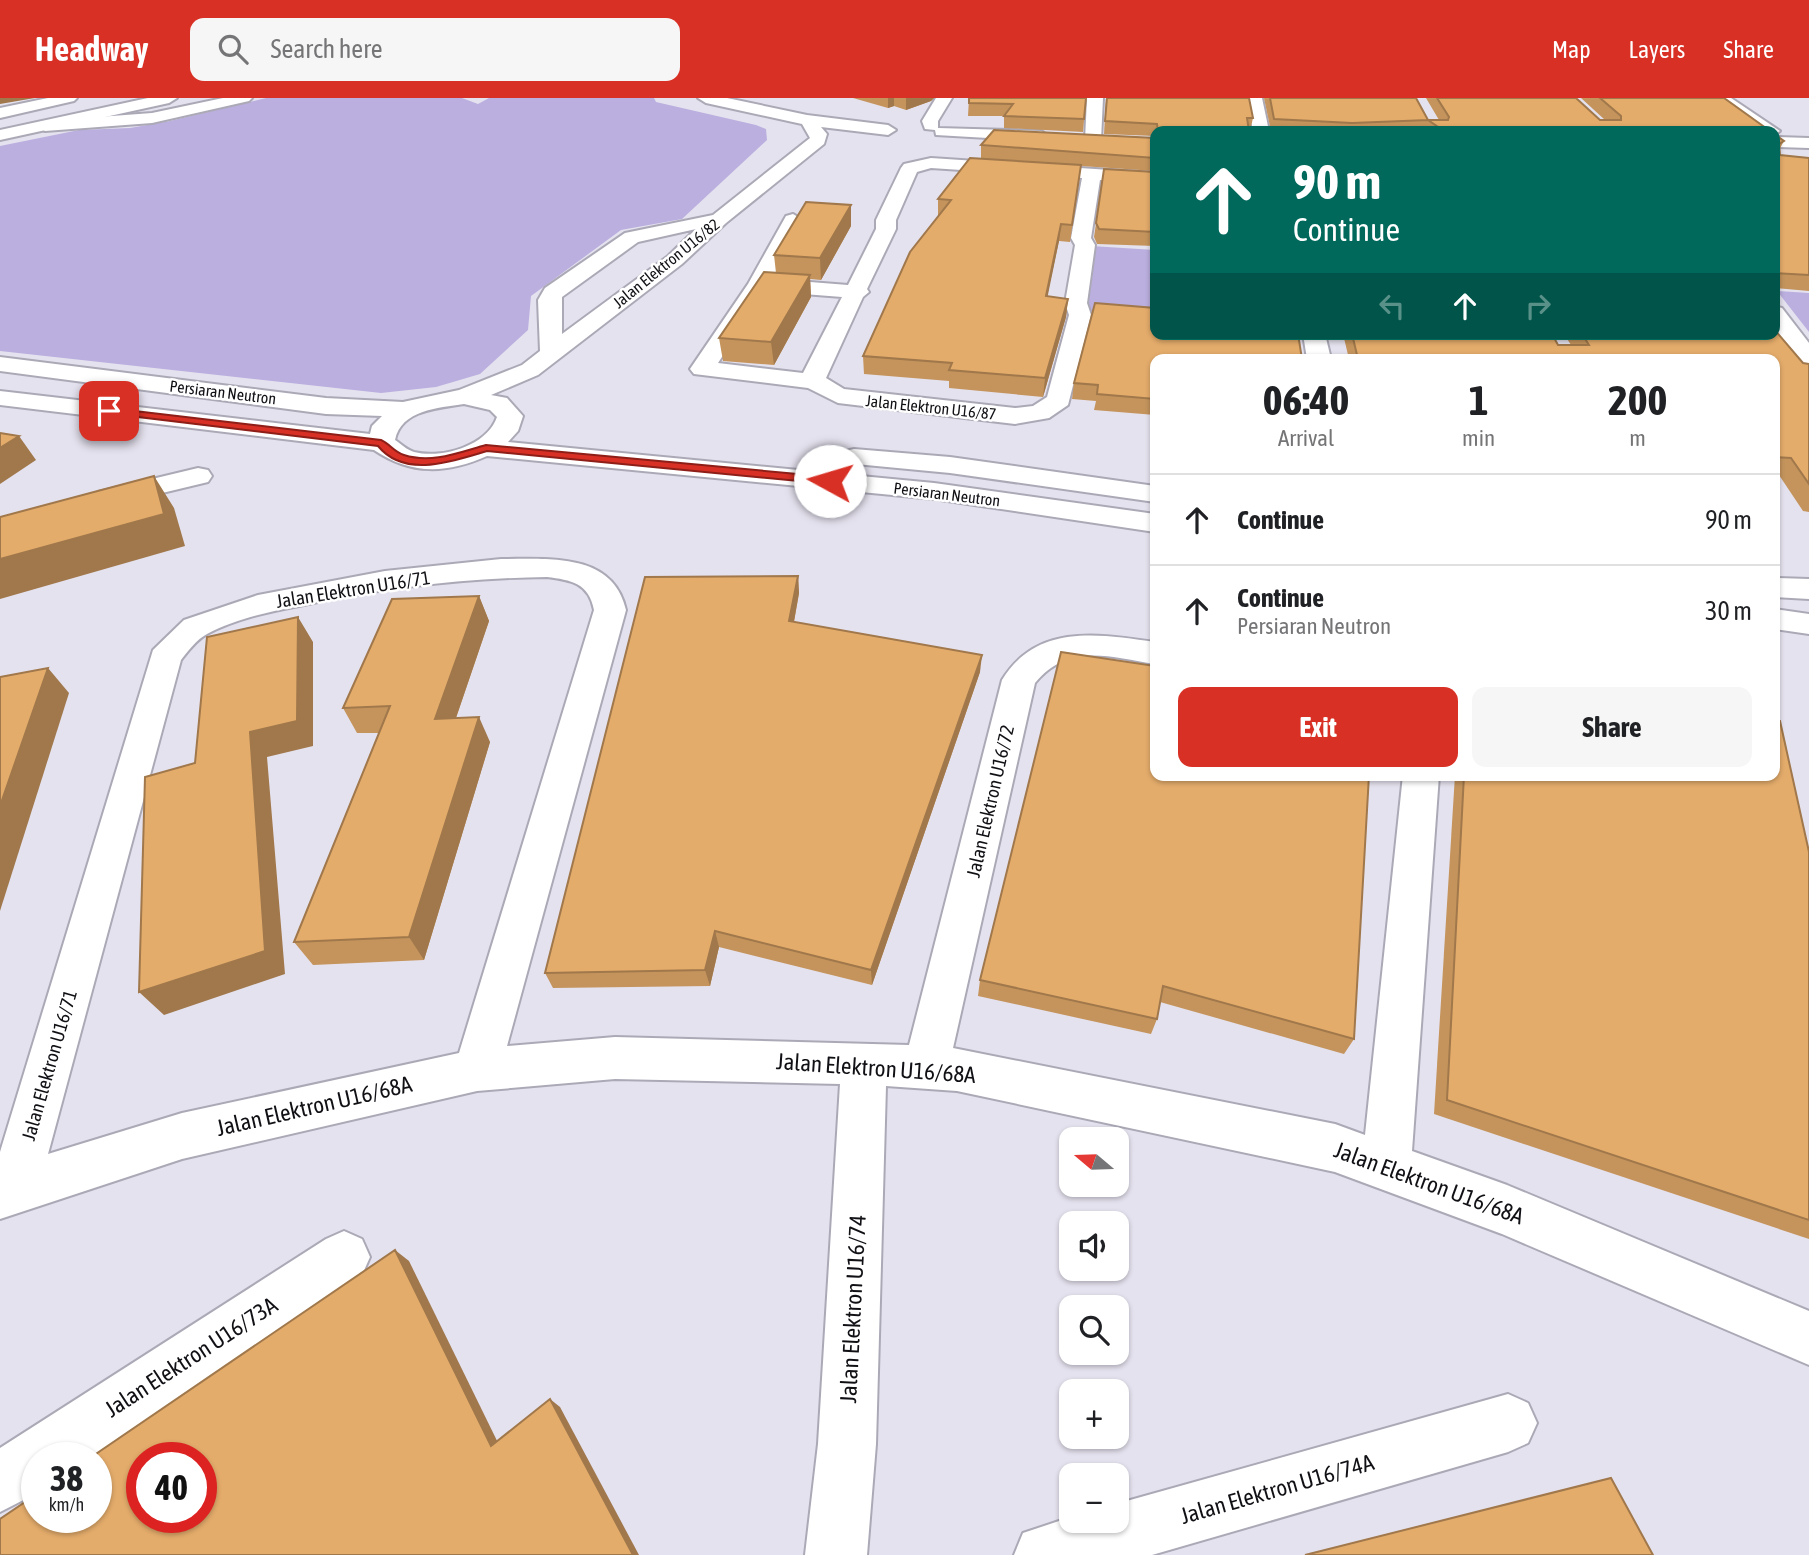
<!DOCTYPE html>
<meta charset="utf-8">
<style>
:root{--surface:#fff;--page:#f6f6f6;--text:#202124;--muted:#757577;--line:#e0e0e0;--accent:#d93025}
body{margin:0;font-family:"Asap Condensed",sans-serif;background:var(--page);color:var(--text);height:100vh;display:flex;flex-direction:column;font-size:26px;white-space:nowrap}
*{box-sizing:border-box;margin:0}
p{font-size:23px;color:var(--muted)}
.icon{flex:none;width:38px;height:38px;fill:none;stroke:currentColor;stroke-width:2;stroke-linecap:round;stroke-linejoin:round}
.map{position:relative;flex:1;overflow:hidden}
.sheet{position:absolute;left:1150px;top:256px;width:630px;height:427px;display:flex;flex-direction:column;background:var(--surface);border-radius:14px;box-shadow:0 2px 5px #0004}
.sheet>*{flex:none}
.guide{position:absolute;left:1150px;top:28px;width:630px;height:214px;border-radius:14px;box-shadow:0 2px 5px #0004;background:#00695c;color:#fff;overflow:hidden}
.needle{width:46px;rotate:289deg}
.controls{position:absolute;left:1059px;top:1029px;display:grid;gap:14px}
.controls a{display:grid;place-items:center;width:70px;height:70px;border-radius:14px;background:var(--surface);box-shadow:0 2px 5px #0004;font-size:35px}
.speed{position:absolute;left:21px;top:1344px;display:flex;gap:14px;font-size:35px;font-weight:700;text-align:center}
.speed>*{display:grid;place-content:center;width:91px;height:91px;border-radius:50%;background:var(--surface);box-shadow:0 2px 5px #0004;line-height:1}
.speed small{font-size:18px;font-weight:400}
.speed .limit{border:10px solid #d22;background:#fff;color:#111}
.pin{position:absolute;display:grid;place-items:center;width:60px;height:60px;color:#fff;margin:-30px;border-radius:14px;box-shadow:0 4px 10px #0006}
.me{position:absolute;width:77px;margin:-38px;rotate:276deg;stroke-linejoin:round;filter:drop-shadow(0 0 5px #0008)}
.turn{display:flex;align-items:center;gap:24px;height:147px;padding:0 28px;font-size:32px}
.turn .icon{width:91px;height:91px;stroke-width:2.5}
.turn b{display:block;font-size:49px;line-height:60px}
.lanes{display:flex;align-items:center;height:66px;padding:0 28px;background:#0003;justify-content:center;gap:35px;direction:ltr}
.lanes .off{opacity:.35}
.eta{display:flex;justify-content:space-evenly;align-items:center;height:119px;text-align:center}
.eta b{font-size:42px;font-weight:700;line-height:49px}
.button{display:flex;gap:14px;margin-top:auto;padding:14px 28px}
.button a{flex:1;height:80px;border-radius:14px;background:var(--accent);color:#fff;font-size:28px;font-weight:700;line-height:80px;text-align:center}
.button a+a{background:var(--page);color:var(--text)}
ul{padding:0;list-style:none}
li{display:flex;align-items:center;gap:21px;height:91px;padding:0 28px;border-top:2px solid var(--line)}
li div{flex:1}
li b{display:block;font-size:26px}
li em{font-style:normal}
header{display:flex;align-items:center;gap:42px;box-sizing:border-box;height:98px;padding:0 35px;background:var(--accent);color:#fff}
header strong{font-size:33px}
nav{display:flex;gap:38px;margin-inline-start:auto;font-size:24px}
.search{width:490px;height:63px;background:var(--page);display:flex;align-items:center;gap:18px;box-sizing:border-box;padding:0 24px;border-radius:14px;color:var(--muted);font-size:26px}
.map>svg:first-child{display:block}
.green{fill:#bbafdf}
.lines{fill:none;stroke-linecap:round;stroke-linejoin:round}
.minor-casing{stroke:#aca9b7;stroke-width:4}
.major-casing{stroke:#aca9b7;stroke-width:4}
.minor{fill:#fff;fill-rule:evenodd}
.major{fill:#fff;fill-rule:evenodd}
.wall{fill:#c4945c}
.shaded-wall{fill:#a0784b}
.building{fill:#e4ac6b;stroke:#a0784b;stroke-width:2;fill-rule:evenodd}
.route{fill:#d93025;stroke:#8d1f18;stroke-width:2}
.labels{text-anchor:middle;stroke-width:5;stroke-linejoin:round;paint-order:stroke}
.far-street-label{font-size:16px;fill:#111015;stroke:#fff}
.street-label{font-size:19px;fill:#111015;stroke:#fff}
.near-street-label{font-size:23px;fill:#111015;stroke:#fff}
</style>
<header>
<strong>Headway</strong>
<div class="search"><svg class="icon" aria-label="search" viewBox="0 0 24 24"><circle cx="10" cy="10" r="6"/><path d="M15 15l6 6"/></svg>Search here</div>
<nav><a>Map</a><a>Layers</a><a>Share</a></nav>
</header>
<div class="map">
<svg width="1809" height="1457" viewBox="0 0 1809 1457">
<rect width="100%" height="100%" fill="#e5e2ef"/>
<!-- green -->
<g class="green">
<path d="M266,0h196l16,6 11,-6h165l2,4 100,23 10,4 1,11 -85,79 -61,11 -90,66 -3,34 -48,44 -44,13 -55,6 -381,-42v-205l79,-16 51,-2 40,-7z"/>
<path d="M1091,148l64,4v70l-58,-4 -9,-8z"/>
<path d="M1777,193l32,2v39z"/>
</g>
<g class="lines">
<defs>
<g id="minor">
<path d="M48,0h29l-3,3 -74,17v-10z"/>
<path d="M223,0h29l-3,3 -97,22 -107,8 -8,-5 8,-5 107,-8z"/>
<path d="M698,0h29l80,17 81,10 8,5 -8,5 -67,-8 6,7 -3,10 -98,79 -44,41 -144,111 -47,20 16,3 16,18 -5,15 -10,11 426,41 221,31v18l-221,-33 -447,-43c-41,18 -76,19 -113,-6l-374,-45v-14l370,43 2,-8 10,-10 -56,-2 -326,-43v-14l326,41 77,4 56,-12 63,-25 18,-14 -2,-51 7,-12 80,-55 88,-18 97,-77 -8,-14 -96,-21zM696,131l-28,27 -106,78v-37l76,-55zM464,306l26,6 7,7c-10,29 -55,42 -83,35 -7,-2 -13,-8 -19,-12 6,-30 43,-32 69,-36z"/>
<path d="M936,0h16l-14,23v7l103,3 8,5 -8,5 -105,-6 -1,-5 -10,-1 -3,-8z"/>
<path d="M1087,0h16l-2,42 -8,5 -8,-5z"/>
<path d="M1246,0h16l7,33h-16z"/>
<path d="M1713,0h18l49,33 -6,4v-4h-13z"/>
<path d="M1774,39l35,1v10l-35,-1z"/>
<path d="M931,60l224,15v10l-55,-3 -9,58 4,7 -8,58 4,12 -23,90 -19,13 -34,6 -177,-21 -30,-15 -114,-14 -4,-5 58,-85 38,-68 7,-2 10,6 -31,59 76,6 28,-56v-9l25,-52 3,-4zM931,70l151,10 -11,60 4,7 -10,58 4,12 -22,82 -14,9 -18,2 -171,-19 -18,-11 37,-81 6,-5 -2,-3 29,-60v-9l21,-48zM765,193l77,6 -39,76 -85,-10z"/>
<path d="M1774,208l8,2 27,35v22l-8,-2 -27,-34z"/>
<path d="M1303,236h22l6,25h-24z"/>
<path d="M854,351l96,8 205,29v16l-205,-29 -105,-10 -4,-6 4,-6z"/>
<path d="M198,370l10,2 4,6 -4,6 -100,24 -10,-2 -4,-6 4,-6z"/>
<path d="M501,461c47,0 112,-7 125,51l-119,436 108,-9 294,8 93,-365c35,-57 96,-46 153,-38v22c-46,-7 -86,-22 -120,19l-82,365 382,76 30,11 38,-360h36l-27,376 95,34 302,126v54l-307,-131 -167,-62 -378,-81 -71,-5 -10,358 -9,111h-62l13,-111 22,-360 -225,-5 -138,12 -295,68 -182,60v-67l153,-502 31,-30 74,-25 127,-24zM547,479c24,3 42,6 47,33l-135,443 -277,60 -134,41 133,-494c7,-9 15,-20 26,-26 28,-15 61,-22 92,-28 81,-18 165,-28 248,-29z"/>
<path d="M1774,480l35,1v20l-35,-2z"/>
<path d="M1774,511l35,5v20l-35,-5z"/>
<path d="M344,1133l18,8 8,18 -8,18 -272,183h-53v35l-37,19v-64l326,-209z"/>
<path d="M1508,1296l20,9 9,20 -9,20 -20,9 -356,103h-138l9,-22 48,-16v4h45v-17z"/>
</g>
<path id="major" d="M148,0h29l-8,5 -169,37v-10z"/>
</defs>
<!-- minor casing -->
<use href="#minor" class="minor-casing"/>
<!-- major casing -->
<use href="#major" class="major-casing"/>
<!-- minor -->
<use href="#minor" class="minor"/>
<!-- major -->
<use href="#major" class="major"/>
</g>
<!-- wall -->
<g class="wall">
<path d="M853,0h81l-3,3 -25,9 -12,-4 -6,2z"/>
<path d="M969,0h117l-3,34 -79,-4v-12h-36z"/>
<path d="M1106,0h143l4,20 -3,13h-95v5l-51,-2z"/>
<path d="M1264,0h152l12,22h11l-13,-22h150l24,22h5l-24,-22h143l46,33h-499z"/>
<path d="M1774,36l10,7 -5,9 1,5 29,3v133l-35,-3z"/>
<path d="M1155,40v33l-74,-5 -11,76 -11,-1 -12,55 21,3 -2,18 -23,80 -94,-9v-7l-85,-7 -1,-18 76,-141h-1v-16l43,-41v-13z"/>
<path d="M1104,71l51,3v74l-58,-2 -3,-7z"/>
<path d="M851,128l-30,54 -11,-1 1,18 -37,68 -51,-4 -4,-23 57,-65 -2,-18z"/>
<path d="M1343,236h209l6,11h13l-7,-11h210l29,29 6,1v148l-6,-1 -24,-36h-5v-116h-425z"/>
<path d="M1155,261v56l-61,-5 2,-9 -24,-2 2,-16z"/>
<path d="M798,478l1,17 -5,29 186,50 -108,313 -153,-38 -9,39 -157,2 -8,-15z"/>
<path d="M479,498l10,25 -33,97 34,24 -66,218 -111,5 -19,-23 85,-209h-22l-14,-25z"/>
<path d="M1061,554l293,387 -10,15 -184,-52 -3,17 -6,15 -173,-38 2,-16z"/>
<path d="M1455,677h319l35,77v387l-375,-125z"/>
</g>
<!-- shaded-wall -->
<g class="shaded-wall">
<path d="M0,0h35l-35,6z"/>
<path d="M888,0h6v8l-6,2z"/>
<path d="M906,0h28l-3,3 -25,9z"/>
<path d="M851,107v21l-30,54 -1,-22z"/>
<path d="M1061,126l-2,17 -15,73 2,-18z"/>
<path d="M810,177l1,22 -37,68 -3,-23z"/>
<path d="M1068,201l-2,18 -23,80 2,-19z"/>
<path d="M19,338l17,24 -36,24v-36z"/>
<path d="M154,378l20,32 11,38 -185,53v-40z"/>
<path d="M798,478l1,17 -8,45 -2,-17z"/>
<path d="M479,498l10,25 -42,123 -12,-25z"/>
<path d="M298,519l15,25v104l-46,11 18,217 -121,41 -25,-23z"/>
<path d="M982,557l-2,17 -108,313 -1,-15z"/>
<path d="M48,570l21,25 -69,218v-105z"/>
<path d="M479,619l11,25 -66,218 -15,-23z"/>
<path d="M715,833l4,16 -9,39 -5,-16z"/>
<path d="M395,1152l14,11 94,192 -12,-7z"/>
<path d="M550,1301l10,8 79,148h-6z"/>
</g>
<!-- building -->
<g class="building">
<path d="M969,0h117l-2,21 -80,-3 9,-12 -44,-1z"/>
<path d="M1107,0h142l4,20h-6l2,13h-91l-1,-7 -52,-3z"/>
<path d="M1270,0h146l12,22h20l1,-3 -12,-19h139l24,22h21v-4l-21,-18h124l46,33h-326l-16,-11 -76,3 -78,-4z"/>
<path d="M994,32l161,8v20l-174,-13z"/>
<path d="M1774,36l10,7 -5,3 1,11 29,3v117l-35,-2z"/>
<path d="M970,60l111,7 -9,60 -11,-1 -15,72 22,3 -23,79 -96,-8 3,-7 -89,-7 47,-104 41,-52 -13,-1z"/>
<path d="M1104,71l51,3v60l-56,-3 -3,-6z"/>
<path d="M806,104l45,3 -31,53 -46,-3z"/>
<path d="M764,174l46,3 -39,67 -52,-4z"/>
<path d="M1095,205l60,5v26h143l4,25h-147v40l-58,-5 1,-9 -24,-2z"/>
<path d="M1774,231l29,34 6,1v120l-18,-26 -17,-1v-98h-416l-6,-25h200l6,11h31l-7,-11h192z"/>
<path d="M0,335l19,3 -19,12z"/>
<path d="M154,378l10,38 -164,45v-42z"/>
<path d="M798,478l-9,45 193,34 -111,315 -156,-39 -10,39 -160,3 100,-396z"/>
<path d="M479,498l-44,123 44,-2 -70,220 -115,5 96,-236 -47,2 49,-109z"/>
<path d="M298,519l-1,104 -47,11 15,219 -126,41 6,-215 50,-14 12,-126z"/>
<path d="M1061,554l94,14v109h214l-15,264 -191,-53 -6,33 -177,-39z"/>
<path d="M48,570l-48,138v-129z"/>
<path d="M1774,622l6,1 29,131v368l-362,-120 17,-325h310z"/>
<path d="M395,1152l96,196 59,-47 83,156h-633v-36l37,-25v23h59v-59h-6zM142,1360h59v59h-59z"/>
<path d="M1611,1380l42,77h-348z"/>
</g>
<!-- route -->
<path class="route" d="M109,310l272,32c9,4 13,12 23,15 28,9 56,-3 82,-10l344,32 6,4 -6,3 -343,-33c-34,10 -82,28 -109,-5l-273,-33 -1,-2z"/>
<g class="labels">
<!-- far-street labels -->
<g class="far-street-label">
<text transform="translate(666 165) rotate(-39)" y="6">Jalan Elektron U16/82</text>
<text transform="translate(223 294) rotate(7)" y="6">Persiaran Neutron</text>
<text transform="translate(931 309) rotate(6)" y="6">Jalan Elektron U16/87</text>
<text transform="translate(947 396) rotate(7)" y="6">Persiaran Neutron</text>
</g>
<!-- street labels -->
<g class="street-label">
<text transform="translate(353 491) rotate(-9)" y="7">Jalan Elektron U16/71</text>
<text transform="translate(990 703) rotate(-77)" y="7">Jalan Elektron U16/72</text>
<text transform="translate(49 967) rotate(-74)" y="7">Jalan Elektron U16/71</text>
</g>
<!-- near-street labels -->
<g class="near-street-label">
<text transform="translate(876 970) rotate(4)" y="8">Jalan Elektron U16/68A</text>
<text transform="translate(314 1008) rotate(-13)" y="8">Jalan Elektron U16/68A</text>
<text transform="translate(1429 1085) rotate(20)" y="8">Jalan Elektron U16/68A</text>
<text transform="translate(853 1211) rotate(-87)" y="8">Jalan Elektron U16/74</text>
<text transform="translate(191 1259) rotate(-33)" y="8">Jalan Elektron U16/73A</text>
<text transform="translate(1277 1391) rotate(-16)" y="8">Jalan Elektron U16/74A</text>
</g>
</g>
</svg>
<div class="controls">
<a><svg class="needle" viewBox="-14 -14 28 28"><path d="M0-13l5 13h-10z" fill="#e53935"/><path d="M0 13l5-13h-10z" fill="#757577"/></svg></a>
<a><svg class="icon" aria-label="sound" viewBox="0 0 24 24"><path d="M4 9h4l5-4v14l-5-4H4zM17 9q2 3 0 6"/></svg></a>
<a><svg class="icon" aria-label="search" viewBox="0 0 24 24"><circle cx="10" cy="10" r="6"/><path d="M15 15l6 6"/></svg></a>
<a>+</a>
<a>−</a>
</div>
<div class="speed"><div>38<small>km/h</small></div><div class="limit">40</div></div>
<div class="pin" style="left:109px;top:313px;background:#d93025"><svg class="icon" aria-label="arrive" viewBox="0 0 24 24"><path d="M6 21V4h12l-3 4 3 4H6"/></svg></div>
<svg class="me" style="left:830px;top:383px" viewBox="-20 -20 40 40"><circle r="19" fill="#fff"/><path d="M0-13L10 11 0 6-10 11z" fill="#d93025"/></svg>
<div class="guide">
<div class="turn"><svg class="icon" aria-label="ahead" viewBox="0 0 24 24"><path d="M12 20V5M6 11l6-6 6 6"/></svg><div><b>90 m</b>Continue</div></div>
<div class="lanes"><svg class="icon off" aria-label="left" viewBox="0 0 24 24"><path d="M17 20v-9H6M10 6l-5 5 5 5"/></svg><svg class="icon" aria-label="ahead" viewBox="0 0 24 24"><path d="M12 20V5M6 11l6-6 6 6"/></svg><svg class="icon off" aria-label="right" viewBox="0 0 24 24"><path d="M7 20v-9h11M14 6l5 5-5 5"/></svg></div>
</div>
<section class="sheet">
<div class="eta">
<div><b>06:40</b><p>Arrival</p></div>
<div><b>1</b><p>min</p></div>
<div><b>200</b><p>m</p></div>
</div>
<ul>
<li><svg class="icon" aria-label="ahead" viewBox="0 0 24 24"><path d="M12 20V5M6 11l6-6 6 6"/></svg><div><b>Continue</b></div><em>90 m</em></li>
<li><svg class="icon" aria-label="ahead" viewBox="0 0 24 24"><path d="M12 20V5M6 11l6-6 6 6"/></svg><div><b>Continue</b><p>Persiaran Neutron</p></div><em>30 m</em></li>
</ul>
<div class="button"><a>Exit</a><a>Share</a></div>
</section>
</div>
